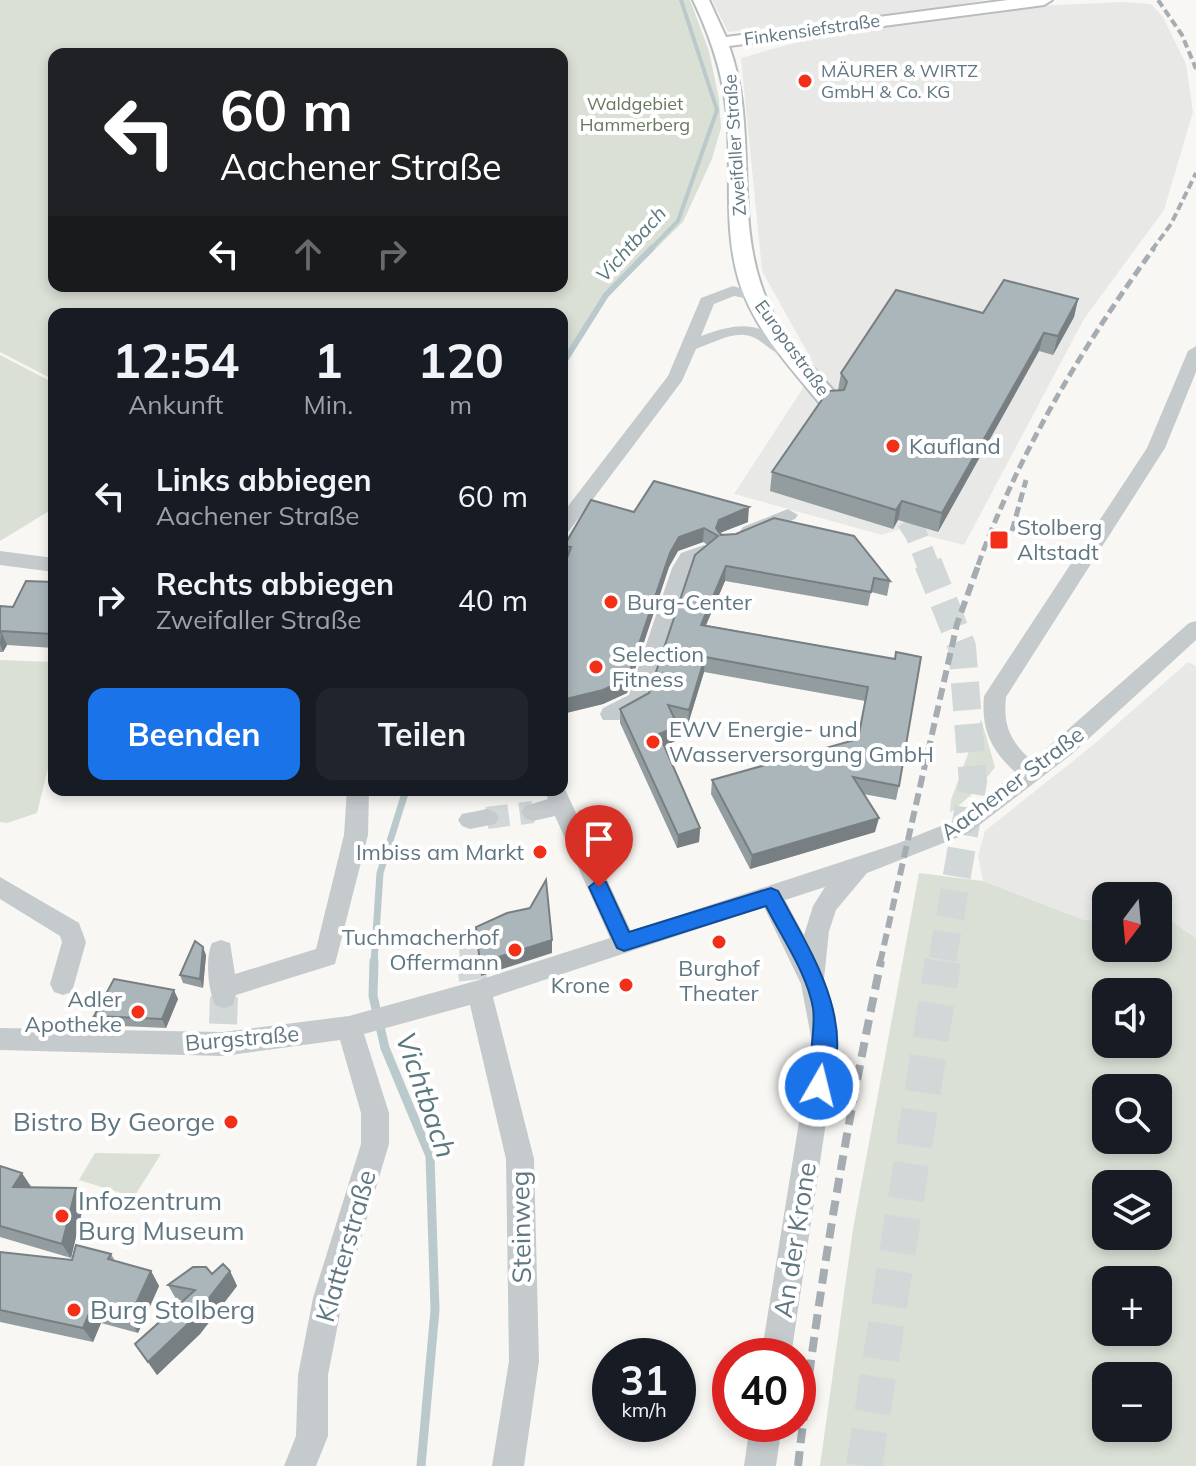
<!DOCTYPE html>
<html lang="de">
<meta charset="utf-8">
<style>
:root{--surface:#171b24;--page:#20242c;--text:#f1f3f6;--muted:#9ea1a6;--accent:#1a73e8}
body{margin:0;font-family:Mulish,sans-serif;background:var(--page);color:var(--text);height:100vh;display:flex;flex-direction:column;font-size:30px;white-space:nowrap}
*{box-sizing:border-box;margin:0}
p{font-size:26px;color:var(--muted)}
.icon{flex:none;width:44px;height:44px;fill:none;stroke:currentColor;stroke-width:2;stroke-linecap:round;stroke-linejoin:round}
.map{position:relative;flex:1;overflow:hidden}
.drawer{position:absolute;left:48px;top:308px;width:520px;height:488px;display:flex;flex-direction:column;background:var(--surface);border-radius:16px;box-shadow:0 4px 12px #0003}
.drawer>*{flex:none}
.banner{position:absolute;left:48px;top:48px;width:520px;height:244px;border-radius:16px;box-shadow:0 4px 12px #0003;background:#202124;color:#fff;overflow:hidden}
.needle{width:52px;rotate:196deg}
.controls{position:absolute;left:1092px;top:882px;display:grid;gap:16px}
.controls a{display:grid;place-items:center;width:80px;height:80px;border-radius:16px;background:var(--surface);box-shadow:0 4px 12px #0003;font-size:40px}
.speed{position:absolute;left:592px;top:1338px;display:flex;gap:16px;font-size:40px;font-weight:700;text-align:center}
.speed>*{display:grid;place-content:center;width:104px;height:104px;border-radius:50%;background:var(--surface);box-shadow:0 4px 12px #0003;line-height:1}
.speed small{font-size:20px;font-weight:400}
.speed .limit{border:12px solid #d22;background:#fff;color:#111}
.pin{position:absolute;display:grid;place-items:center;width:68px;height:68px;color:#fff;margin:-82px -34px;border-radius:50% 50% 50% 0;rotate:-45deg;box-shadow:0 0 8px #0007}
.pin .icon{rotate:45deg}
.me{position:absolute;width:88px;margin:-44px;rotate:8deg;stroke-linejoin:round;filter:drop-shadow(0 0 6px #0008)}
.turn{display:flex;align-items:center;gap:28px;height:168px;padding:0 40px;font-size:36px}
.turn .icon{width:104px;height:104px;stroke-width:2.5}
.turn b{display:block;font-size:56px;line-height:68px}
.lanes{display:flex;align-items:center;height:76px;padding:0 40px;background:#0003;justify-content:center;gap:40px;direction:ltr}
.lanes .off{opacity:.35}
.eta{display:flex;justify-content:space-evenly;align-items:center;height:136px;text-align:center}
.eta b{font-size:48px;font-weight:700;line-height:56px}
.cta{display:flex;gap:16px;margin-top:auto;padding:16px 40px}
.cta a{flex:1;height:92px;border-radius:16px;background:var(--accent);color:#fff;font-size:32px;font-weight:700;line-height:92px;text-align:center}
.cta a+a{background:var(--page);color:var(--text)}
ul{padding:0;list-style:none}
li{display:flex;align-items:center;gap:24px;height:104px;padding:0 40px}
li div{flex:1}
li b{display:block;font-size:30px}
li em{font-style:normal}
.map>svg:first-child{display:block}
.built{fill:#e8e9e7}
.green{fill:#dae0d5;fill-rule:evenodd}
.lines{fill:none;stroke-linecap:round;stroke-linejoin:round}
.stream-far3{stroke:#bacacc;stroke-width:4}
.stream-far2{stroke:#bacacc;stroke-width:6}
.stream-far1{stroke:#bacacc;stroke-width:7}
.stream{stroke:#bacacc;stroke-width:9}
.minor-tunnel-far1{stroke:#d2d7d8;stroke-width:22;stroke-dasharray:22 11;stroke-linecap:butt}
.minor-tunnel{stroke:#d2d7d8;stroke-width:28;stroke-dasharray:28 14;stroke-linecap:butt}
.major-tunnel-far2{stroke:#d2d7d8;stroke-width:22;stroke-dasharray:22 11;stroke-linecap:butt}
.major-tunnel-far1{stroke:#d2d7d8;stroke-width:28;stroke-dasharray:28 14;stroke-linecap:butt}
.major-tunnel{stroke:#d2d7d8;stroke-width:36;stroke-dasharray:36 18;stroke-linecap:butt}
.major-casing{stroke:#b8bdc0;stroke-width:4}
.minor{fill:#c5cacd;fill-rule:evenodd}
.major{fill:#fff;fill-rule:evenodd}
.rail-far3{stroke:#a5adb2;stroke-width:4;stroke-dasharray:8 4;stroke-linecap:butt}
.rail-far2{stroke:#a5adb2;stroke-width:5;stroke-dasharray:10 5;stroke-linecap:butt}
.rail-far1{stroke:#a5adb2;stroke-width:6;stroke-dasharray:12 6;stroke-linecap:butt}
.rail{stroke:#a5adb2;stroke-width:8;stroke-dasharray:15 8;stroke-linecap:butt}
.wall{fill:#939da0}
.shaded-wall{fill:#787f82}
.building{fill:#abb6ba;stroke:#787f82;stroke-width:2}
.route{fill:#1a73e8;stroke:#114b97;stroke-width:2}
.poi-dot{fill:#f32f18;stroke:#fff;stroke-width:3}
.labels{text-anchor:middle;stroke-width:8;stroke-linejoin:round;paint-order:stroke}
.far-street-label{font-size:18px;fill:#607782;stroke:#fff}
.far-poi-label{font-size:18px;fill:#607782;stroke:#fff;text-anchor:start}
.far-park-label{font-size:18px;fill:#67795f;stroke:#fff}
.far-water-label{font-size:20px;font-style:italic;fill:#5a787d;stroke:#fff}
.poi-label{font-size:22px;fill:#607782;stroke:#fff;text-anchor:start}
.street-label{font-size:22px;fill:#607782;stroke:#fff}
.near-poi-label{font-size:26px;fill:#607782;stroke:#fff;text-anchor:start}
.near-street-label{font-size:26px;fill:#607782;stroke:#fff}
.near-water-label{font-size:28px;font-style:italic;fill:#5a787d;stroke:#fff}
</style>
<div class="map">
<svg width="1196" height="1466" viewBox="0 0 1196 1466">
<rect width="100%" height="100%" fill="#f8f7f4"/>
<!-- built -->
<g class="built">
<path d="M712,0h273l-89,15 -168,17z"/>
<path d="M1123,2l28,2 12,13 23,47 7,48 -29,98 -80,109 -120,226 -65,-16 -17,6 -148,-41 82,-126 -54,-97 -21,-213 74,-21 151,-22 70,-9z"/>
<path d="M1188,662l8,4v272l-23,-16h-15v-26h-52v25l-22,-1 -101,-39 -5,-25 7,-25 108,-86z"/>
</g>
<!-- green -->
<g class="green">
<path d="M0,0h690l19,51 10,48 2,29 -9,31 -29,63 -74,73 -47,75v-56h-508v66l-54,-28zM54,54h508v232h-508z"/>
<path d="M0,355l54,28v125l-54,33z"/>
<path d="M0,660l54,2v82l-17,69 -30,10 -7,-1z"/>
<path d="M981,719l14,48 -17,22 -28,24 1,-13z"/>
<path d="M919,873l64,8 101,39 22,1v27h52v-26h15l23,16v528h-376l33,-237zM1106,992h52v52h-52zM1106,1088h52v52h-52zM1106,1184h52v52h-52zM1106,1280h52v52h-52zM1106,1376h52v52h-52z"/>
<path d="M95,1153l66,1 -27,43 -55,-17z"/>
</g>
<g class="lines">
<!-- stream-far3 -->
<path class="stream-far3" d="M650,250l28,-29 39,-111 -36,-110"/>
<!-- stream-far2 -->
<path class="stream-far2" d="M562,365l44,-70 46,-47"/>
<!-- stream-far1 -->
<path class="stream-far1" d="M374,963l6,-90 26,-83"/>
<!-- stream -->
<path class="stream" d="M374,961l-1,35 12,52 45,108 5,154 -14,156"/>
<!-- minor-tunnel-far1 -->
<g class="minor-tunnel-far1">
<path d="M487,818l46,-6"/>
<path d="M470,946l1,17"/>
</g>
<!-- minor-tunnel -->
<g class="minor-tunnel">
<path d="M471,961l2,19"/>
<path d="M223,1024l1,-27"/>
</g>
<!-- major-tunnel-far2 -->
<path class="major-tunnel-far2" d="M889,493l27,41 12,31"/>
<!-- major-tunnel-far1 -->
<path class="major-tunnel-far1" d="M928,563l34,84 11,135 -31,181"/>
<!-- major-tunnel -->
<path class="major-tunnel" d="M864,1466l79,-505"/>
<defs>
<path id="major" d="M693,0h16l17,37 282,-37h44l-8,5 -315,41c31,84 2,178 40,259 16,35 45,63 70,92l3,5 -3,5h-16c-32,-39 -69,-77 -84,-126 -15,-49 -8,-102 -11,-152 -2,-46 -15,-87 -35,-129z"/>
</defs>
<!-- major casing -->
<use href="#major" class="major-casing"/>
<!-- minor -->
<g class="minor">
<path d="M733,286l29,9 -8,5 -20,-4 -20,8 -13,32c44,-16 58,-13 95,14v8c-19,4 -32,-21 -51,-23 -15,-2 -35,9 -49,14l-14,32 -113,150 -7,2v-19l106,-138 33,-78z"/>
<path d="M1196,346v26l-31,76 -159,249c-3,29 4,44 26,64l157,-138 7,-2v19l-124,114 -103,79 -102,40 -31,37 -7,21 -5,48 14,63 -47,314h-30l51,-314 -11,-58 -37,-77 -271,90 41,162 5,202 -15,105h-32l17,-105 -3,-202 -36,-154 -106,29 25,79v31l-46,154 -15,77v61l-12,30h-32l12,-30 2,-61 15,-77 48,-154v-31l-21,-73 -117,16 -223,-6v-22l223,4 126,-16 130,-36 131,-42 -55,-122 -22,5 -8,-3 -4,-6 4,-6 23,-7 -4,-9h18v-7l69,148 265,-87 57,-23 63,-48c-25,-23 -35,-43 -32,-77l163,-248 41,-97zM825,887l-12,19 -9,29 -19,-35z"/>
<path d="M788,509l10,6 -3,4 -45,18 -10,-6 3,-4z"/>
<path d="M704,545l10,6 -22,17 -46,138 -27,14h-16l-3,-6 3,-6 26,-13 43,-127 9,-15z"/>
<path d="M0,551l54,7v14l-54,-7z"/>
<path d="M347,790h22l-1,45 -33,129 -99,31 -3,10 -9,3 -9,-3c-7,-15 -10,-47 -3,-62l9,-3 9,3 5,31 81,-25 28,-114z"/>
<path d="M487,809l8,3 4,6 -4,6 -25,5 -8,-3 -4,-6 4,-6z"/>
<path d="M0,877l79,46 7,19 -14,50 -9,3 -9,-3 -4,-8 12,-42 -2,-6 -60,-37z"/>
<path d="M750,1424h32l-6,42h-32z"/>
</g>
<!-- major -->
<use href="#major" class="major"/>
<!-- rail-far3 -->
<g class="rail-far3">
<path d="M1158,0l24,35 14,34"/>
<path d="M1152,250l19,-26 25,-51"/>
</g>
<!-- rail-far2 -->
<g class="rail-far2">
<path d="M1012,531l14,-51"/>
<path d="M978,565c42,-115 105,-219 176,-317"/>
</g>
<!-- rail-far1 -->
<path class="rail-far1" d="M880,963l77,-339 22,-61"/>
<!-- rail -->
<path class="rail" d="M798,1466c19,-170 48,-338 83,-505"/>
</g>
<!-- wall -->
<g class="wall">
<path d="M1078,299l-4,18 -21,38 -14,-4 -101,181 -40,-12 -5,9 -123,-38 2,-19 66,-82 3,-17 142,-60z"/>
<path d="M634,512l114,10 -28,11 170,48 -3,15 -16,-4 -3,14 -143,-25 -19,44 189,34 4,127 -3,14 -33,-6 12,38 -125,37 -39,-75 1,-14 146,-41 7,-38 -161,-29 -16,52 -12,-3 1,19 -13,6 36,82 -1,14 -22,6 -57,-125v-14l29,-16 59,-148 -5,-3 -25,9 -9,16 -42,126 -24,11 -41,10v-142l4,-11 -2,-1v-14z"/>
<path d="M54,582v66l-47,-3 -4,7h-3v-46l13,1z"/>
<path d="M206,955l-3,33 -20,-5 -3,-8z"/>
<path d="M178,999l-12,29 -68,-3 -4,-9z"/>
<path d="M0,1166l31,22 53,15 -13,55 -71,-21z"/>
<path d="M0,1252l72,8 39,-6 4,7 36,10 8,15 -21,47 -37,-10 -8,19 -93,-20z"/>
<path d="M230,1271l7,15 -37,48 -43,41 -22,-31 48,-43 -7,-2 -8,-14 44,-11z"/>
</g>
<!-- shaded-wall -->
<g class="shaded-wall">
<path d="M1078,299l-4,18 -21,38 5,-19z"/>
<path d="M1044,333l-5,18 -101,181 4,-19z"/>
<path d="M902,501l-4,19 -5,9 3,-19z"/>
<path d="M749,507l-1,15 -31,12 -1,-6 3,-8z"/>
<path d="M704,528l-1,14 -25,9 -9,16 -42,126 -24,11 -41,10v-14l108,-147 9,-16z"/>
<path d="M726,566l-1,15 -25,58 1,-14z"/>
<path d="M1,631l6,14 -4,7 -3,-8z"/>
<path d="M705,657l-1,15 -16,52 1,-14z"/>
<path d="M678,726l-1,14 -18,9v-15z"/>
<path d="M879,818l-4,14 -125,37 2,-14z"/>
<path d="M700,828l-1,14 -22,6 1,-13z"/>
<path d="M552,940v13l-71,23 -1,-13z"/>
<path d="M203,947l3,8 -3,33 -3,-9z"/>
<path d="M174,990l4,9 -12,29 -4,-9z"/>
<path d="M22,1173l10,15 -19,-1z"/>
<path d="M76,1188l8,15 -13,55 -9,-14z"/>
<path d="M151,1271l8,15 -21,47 -9,-14z"/>
<path d="M230,1271l7,15 -37,48 -43,41 -9,-13z"/>
<path d="M91,1309l10,14 -8,19 -10,-14z"/>
</g>
<!-- building -->
<g class="building">
<path d="M1004,280l74,19 -20,37 -14,-3 -102,180 -40,-12 -6,9 -124,-38 56,-81 16,-1 3,-8 -6,-9 55,-83 87,23z"/>
<path d="M654,481l95,26 -30,13 -3,8 5,7 15,-1 38,-16 80,18 36,45 -16,-3 -3,14 -145,-26 -25,59 194,34 1,-7 25,5 -22,129 -46,-9 26,41 -127,37 -40,-75 146,-41 10,-52 -163,-30 -16,53 -21,-5 10,21 -19,8 41,94 -22,7 -58,-126 29,-16 46,-138 23,-19 -14,-8 -25,9 -9,16 -43,126 -24,11 -41,10v-128l9,-25 -7,-1 27,-46 43,12z"/>
<path d="M26,581l28,1v48l-2,4 -51,-3 -1,2v-27l13,1z"/>
<path d="M546,880l6,60 -72,23 -4,-36 31,-14 23,-5z"/>
<path d="M195,941l8,6 -3,32 -20,-4z"/>
<path d="M114,979l60,11 -12,29 -68,-3z"/>
<path d="M0,1166l22,7 -9,14 63,1 -14,56 -62,-18z"/>
<path d="M76,1245l35,9 -3,5 43,12 -22,48 -38,-10 -8,19 -83,-18v-58l72,8z"/>
<path d="M223,1264l7,7 -38,49 -44,42 -13,-18 60,-54 -27,-5 25,-18h13l6,7z"/>
</g>
<!-- route -->
<path class="route" d="M599,879l7,3 23,50 142,-44 7,3c32,60 81,132 49,202l-8,3 -8,-3c-7,-15 6,-62 2,-85 -6,-35 -31,-70 -47,-102l-142,45 -7,-3 -28,-61z"/>
<!-- markers -->
<g class="poi-dot">
<circle cx="805" cy="81" r="8"/>
<circle cx="893" cy="446" r="8"/>
<rect x="989" y="530" width="20" height="20" rx="4"/>
<circle cx="611" cy="602" r="8"/>
<circle cx="596" cy="667" r="8"/>
<circle cx="653" cy="742" r="8"/>
<circle cx="540" cy="852" r="8"/>
<circle cx="719" cy="942" r="8"/>
<circle cx="515" cy="950" r="8"/>
<circle cx="626" cy="985" r="8"/>
<circle cx="138" cy="1012" r="8"/>
<circle cx="231" cy="1122" r="8"/>
<circle cx="62" cy="1216" r="8"/>
<circle cx="74" cy="1310" r="8"/>
</g>
<g class="labels">
<!-- far-street labels -->
<g class="far-street-label">
<text transform="translate(812 30) rotate(-8)" y="6">Finkensiefstraße</text>
<text transform="translate(735 145) rotate(-94)" y="6">Zweifaller Straße</text>
<text transform="translate(792 348) rotate(54)" y="6">Europastraße</text>
</g>
<!-- far-poi labels -->
<g class="far-poi-label">
<text x="821" y="77">MÄURER &amp; WIRTZ<tspan x="821" dy="21">GmbH &amp; Co. KG</tspan></text>
</g>
<!-- far-park labels -->
<g class="far-park-label">
<text x="635" y="110">Waldgebiet<tspan x="635" dy="21">Hammerberg</tspan></text>
</g>
<!-- far-water labels -->
<g class="far-water-label">
<text transform="translate(631 244) rotate(-48)" y="7">Vichtbach</text>
</g>
<!-- poi labels -->
<g class="poi-label">
<text x="909" y="454">Kaufland</text>
<text x="1017" y="535">Stolberg<tspan x="1017" dy="25">Altstadt</tspan></text>
<text x="627" y="610">Burg-Center</text>
<text x="612" y="662">Selection<tspan x="612" dy="25">Fitness</tspan></text>
<text x="669" y="737">EWV Energie- und<tspan x="669" dy="25">Wasserversorgung GmbH</tspan></text>
<text x="524" y="860" text-anchor="end">Imbiss am Markt</text>
<text x="499" y="945" text-anchor="end">Tuchmacherhof<tspan x="499" dy="25">Offermann</tspan></text>
<text x="719" y="976" text-anchor="middle">Burghof<tspan x="719" dy="25">Theater</tspan></text>
<text x="610" y="993" text-anchor="end">Krone</text>
<text x="122" y="1007" text-anchor="end">Adler<tspan x="122" dy="25">Apotheke</tspan></text>
</g>
<!-- street labels -->
<g class="street-label">
<text transform="translate(1012 783) rotate(-37)" y="8">Aachener Straße</text>
<text transform="translate(242 1038) rotate(-5)" y="8">Burgstraße</text>
</g>
<!-- near-poi labels -->
<g class="near-poi-label">
<text x="215" y="1131" text-anchor="end">Bistro By George</text>
<text x="78" y="1210">Infozentrum<tspan x="78" dy="30">Burg Museum</tspan></text>
<text x="90" y="1319">Burg Stolberg</text>
</g>
<!-- near-street labels -->
<g class="near-street-label">
<text transform="translate(521 1227) rotate(-91)" y="9">Steinweg</text>
<text transform="translate(795 1240) rotate(-81)" y="9">An der Krone</text>
<text transform="translate(346 1246) rotate(-74)" y="9">Klatterstraße</text>
</g>
<!-- near-water labels -->
<g class="near-water-label">
<text transform="translate(426 1095) rotate(71)" y="10">Vichtbach</text>
</g>
</g>
</svg>
<div class="controls">
<a><svg class="needle" viewBox="-14 -14 28 28"><path d="M0-13l5 13h-10z" fill="#e53935"/><path d="M0 13l5-13h-10z" fill="#9ea1a6"/></svg></a>
<a><svg class="icon" aria-label="sound" viewBox="0 0 24 24"><path d="M4 9h4l5-4v14l-5-4H4zM17 9q2 3 0 6"/></svg></a>
<a><svg class="icon" aria-label="search" viewBox="0 0 24 24"><circle cx="10" cy="10" r="6"/><path d="M15 15l6 6"/></svg></a>
<a><svg class="icon" aria-label="layers" viewBox="0 0 24 24"><path d="M12 4l9 5-9 5-9-5zM3 14l9 5 9-5"/></svg></a>
<a>+</a>
<a>−</a>
</div>
<div class="speed"><div>31<small>km/h</small></div><div class="limit">40</div></div>
<div class="pin" style="left:599px;top:887px;background:#d93025"><svg class="icon" aria-label="arrive" viewBox="0 0 24 24"><path d="M6 21V4h12l-3 4 3 4H6"/></svg></div>
<svg class="me" style="left:819px;top:1086px" viewBox="-20 -20 40 40"><circle r="17" fill="#1a73e8" stroke="#fff" stroke-width="3"/><path d="M0-11L8 9 0 5-8 9z" fill="#fff"/></svg>
<div class="banner">
<div class="turn"><svg class="icon" aria-label="left" viewBox="0 0 24 24"><path d="M17 20v-9H6M10 6l-5 5 5 5"/></svg><div><b>60 m</b>Aachener Straße</div></div>
<div class="lanes"><svg class="icon" aria-label="left" viewBox="0 0 24 24"><path d="M17 20v-9H6M10 6l-5 5 5 5"/></svg><svg class="icon off" aria-label="ahead" viewBox="0 0 24 24"><path d="M12 20V5M6 11l6-6 6 6"/></svg><svg class="icon off" aria-label="right" viewBox="0 0 24 24"><path d="M7 20v-9h11M14 6l5 5-5 5"/></svg></div>
</div>
<section class="drawer">
<div class="eta">
<div><b>12:54</b><p>Ankunft</p></div>
<div><b>1</b><p>Min.</p></div>
<div><b>120</b><p>m</p></div>
</div>
<ul>
<li><svg class="icon" aria-label="left" viewBox="0 0 24 24"><path d="M17 20v-9H6M10 6l-5 5 5 5"/></svg><div><b>Links abbiegen</b><p>Aachener Straße</p></div><em>60 m</em></li>
<li><svg class="icon" aria-label="right" viewBox="0 0 24 24"><path d="M7 20v-9h11M14 6l5 5-5 5"/></svg><div><b>Rechts abbiegen</b><p>Zweifaller Straße</p></div><em>40 m</em></li>
</ul>
<div class="cta"><a>Beenden</a><a>Teilen</a></div>
</section>
</div>
